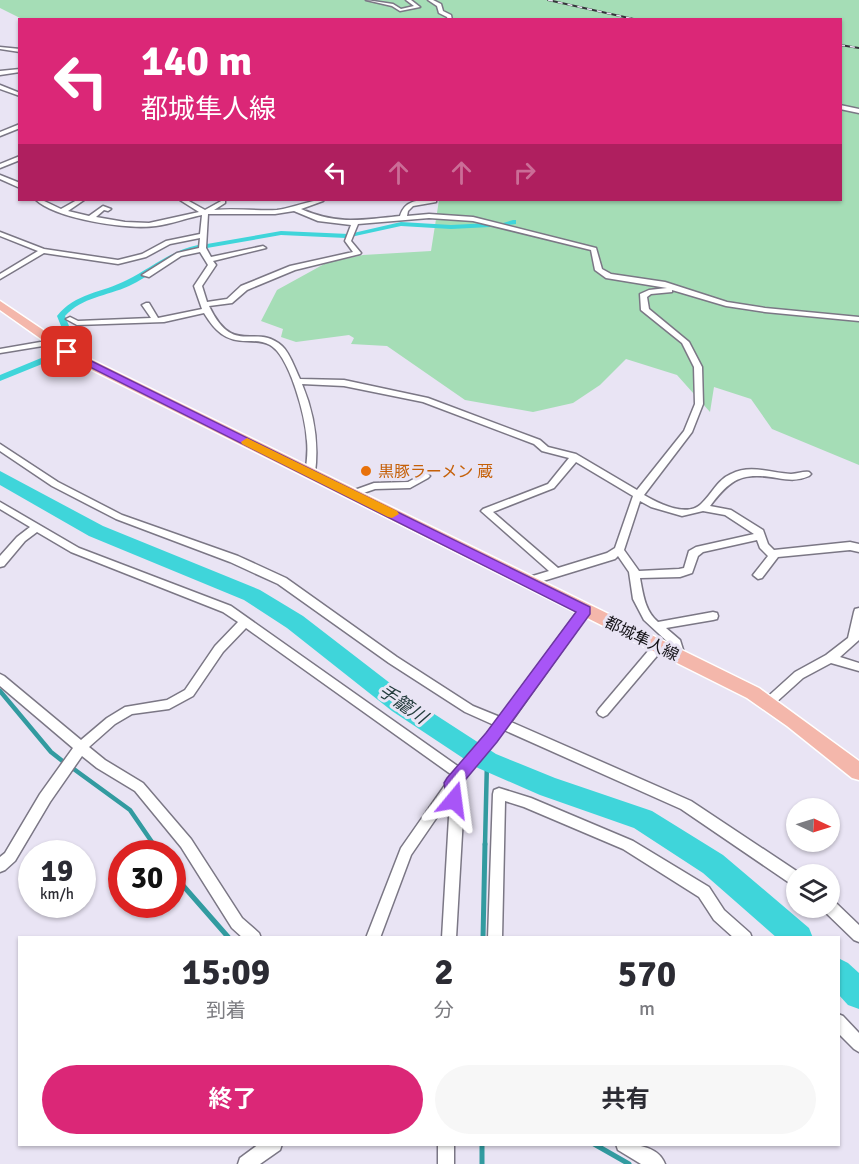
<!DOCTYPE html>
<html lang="ja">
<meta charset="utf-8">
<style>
:root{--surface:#fff;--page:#f7f7f7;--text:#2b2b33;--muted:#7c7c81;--accent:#db2777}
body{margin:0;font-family:Signika,"Noto Sans JP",sans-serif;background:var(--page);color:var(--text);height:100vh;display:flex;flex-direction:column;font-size:22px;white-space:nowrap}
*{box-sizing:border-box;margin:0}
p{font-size:20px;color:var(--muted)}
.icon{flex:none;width:33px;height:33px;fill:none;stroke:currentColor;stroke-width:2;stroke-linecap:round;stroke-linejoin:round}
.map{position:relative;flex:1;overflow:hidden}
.side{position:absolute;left:18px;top:936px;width:822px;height:210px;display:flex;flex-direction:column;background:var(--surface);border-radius:0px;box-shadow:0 2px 4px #0004}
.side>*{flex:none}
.hud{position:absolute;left:18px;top:18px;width:824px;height:183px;border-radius:0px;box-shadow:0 2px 4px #0004;background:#db2777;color:#fff;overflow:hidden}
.needle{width:39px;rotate:94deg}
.buttons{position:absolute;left:786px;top:798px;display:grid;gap:12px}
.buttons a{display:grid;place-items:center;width:54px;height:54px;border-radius:50%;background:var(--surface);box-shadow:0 2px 4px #0004;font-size:30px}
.speed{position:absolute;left:18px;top:840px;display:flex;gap:12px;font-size:30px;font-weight:700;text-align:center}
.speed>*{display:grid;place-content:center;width:78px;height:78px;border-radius:50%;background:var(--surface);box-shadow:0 2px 4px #0004;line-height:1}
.speed small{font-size:15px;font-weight:400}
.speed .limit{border:9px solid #d22;background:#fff;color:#111}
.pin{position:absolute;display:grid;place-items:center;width:51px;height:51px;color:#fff;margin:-26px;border-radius:12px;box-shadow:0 3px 9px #0006}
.me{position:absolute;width:66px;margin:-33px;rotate:16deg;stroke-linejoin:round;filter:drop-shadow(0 0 4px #0008)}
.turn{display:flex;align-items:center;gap:21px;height:126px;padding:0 24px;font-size:27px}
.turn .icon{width:78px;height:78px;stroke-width:2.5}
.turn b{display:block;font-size:42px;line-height:51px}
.lanes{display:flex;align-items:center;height:57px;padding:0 24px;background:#0003;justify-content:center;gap:30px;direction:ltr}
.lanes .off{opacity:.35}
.eta{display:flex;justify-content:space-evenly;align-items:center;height:102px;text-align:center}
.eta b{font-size:36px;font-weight:700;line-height:42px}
.primary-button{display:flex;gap:12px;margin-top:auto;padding:12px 24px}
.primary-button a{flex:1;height:69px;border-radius:36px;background:var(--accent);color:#fff;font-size:24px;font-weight:700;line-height:69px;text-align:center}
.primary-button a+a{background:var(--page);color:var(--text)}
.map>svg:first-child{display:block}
.green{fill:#a5ddb6}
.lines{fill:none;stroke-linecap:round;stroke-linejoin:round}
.stream-far1{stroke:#329ba0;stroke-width:4.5}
.stream{stroke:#329ba0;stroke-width:5}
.canal{fill:#3fd5da;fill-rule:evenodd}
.river{fill:#3fd5da;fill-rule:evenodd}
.street-casing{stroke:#7b7785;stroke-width:3}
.primary-casing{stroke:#fff;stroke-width:3}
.street{fill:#fff;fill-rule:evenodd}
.primary{fill:#f4b7ab;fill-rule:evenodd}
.rail-casing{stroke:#35333a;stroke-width:2}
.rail{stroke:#e9e4f4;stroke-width:1.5;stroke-dasharray:5;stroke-linecap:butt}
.route{fill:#a855f7;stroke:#6d37a1;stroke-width:1.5}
.slow{fill:#f59e0b}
.food-dot{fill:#e8710a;stroke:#e9e4f4;stroke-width:2}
.labels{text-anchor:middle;stroke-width:6;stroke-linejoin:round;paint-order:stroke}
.food-label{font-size:16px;fill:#c56008;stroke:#e9e4f4;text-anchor:start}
.street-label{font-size:16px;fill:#151318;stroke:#e9e4f4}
.water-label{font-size:18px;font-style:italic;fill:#243c3d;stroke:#e9e4f4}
</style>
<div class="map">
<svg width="859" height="1164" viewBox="0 0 859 1164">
<rect width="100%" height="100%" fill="#e9e4f4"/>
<!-- green -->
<path class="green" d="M0,0h859v465l-87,-36 -21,-30 -37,-12 -4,25 -33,-37 -51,-16 -26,26 -27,18 -40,9 -68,-12 -78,-54 -36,-2 3,-6 -5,-3 -53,7 -15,-5 2,-8 -22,-8 16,-31 49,-27 37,-8 68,-4 8,-51h401v-180h-816l-24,-12z"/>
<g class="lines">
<!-- stream-far1 -->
<g class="stream-far1">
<path d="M0,691l51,61 14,11"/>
<path d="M71,767l59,43 24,35"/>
<path d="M485,845l2,-84"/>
</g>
<!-- stream -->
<g class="stream">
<path d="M153,844l7,10"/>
<path d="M172,873l57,65"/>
<path d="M483,938l2,-94"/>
<path d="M482,1144v20"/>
<path d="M594,1144l35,20"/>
</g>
<!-- canal -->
<g class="canal">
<path d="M513,220h3v4l-9,1 -4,-2z"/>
<path d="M401,222l50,3 39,-2 4,2 -4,2 -39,2 -50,-3 -55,12 -65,-3 -74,13 -4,-2 4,-2 74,-13 68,3z"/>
<path d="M198,245l4,2 -1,2c-28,7 -47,25 -72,37 -22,10 -47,11 -64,30l8,20 -2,11 -19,13 -52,21v-6l46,-19 18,-12 1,-8 -8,-20c18,-23 45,-23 70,-36 24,-12 43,-29 71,-35z"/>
</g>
<!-- river -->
<g class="river">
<path d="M0,471l103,55 157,64 43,26 105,81 88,57 59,24 97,33 71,44 86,73 4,10h-36l-74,-65 -69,-45 -94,-33 -62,-27 -86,-57 -105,-83 -43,-28 -155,-64 -89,-51z"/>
<path d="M838,958l10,5 11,10v36l-11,-4 -10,-11z"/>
</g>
<defs>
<g id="street">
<path d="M366,0l27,4 8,5 13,-3 -8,-6h5l9,7 -20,4 -8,-5z"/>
<path d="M428,0h5l8,4 2,7 8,4 1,5h-4l-1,-3 -8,-4 -2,-7z"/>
<path d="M0,47l20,2v3l-20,-3z"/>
<path d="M20,69v3l-20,3v-4z"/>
<path d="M0,85l20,8v3l-20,-7z"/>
<path d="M840,105l19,4v4l-19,-4z"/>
<path d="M20,124v4l-20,8v-4z"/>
<path d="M20,156v4l-20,8v-4z"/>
<path d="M0,175l20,8v5l-20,-9z"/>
<path d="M36,200h6l19,9 16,-9h7l-16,11 21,5 14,-10 8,3 -3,2 -4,-1 -8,7 29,5 24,1 50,-11 -19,-12h7l18,10 18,-10 2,1v2l-11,7c21,-2 42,1 63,0 16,-2 32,-10 47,-10l-1,1 -22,8c37,16 60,11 99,7 5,-17 20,-16 36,-16v2l-23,4 -5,5 -1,5 22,-2 44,3 123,31 6,21 9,5 54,8 62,20 38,6 94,9v4l-94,-9 -39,-6 -54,-16v2l-21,2 -4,3 2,12 40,33 13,25 1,37 -11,28 -48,63c14,8 42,23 57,9 11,-10 16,-24 30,-30 19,-10 40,-1 60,0 7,0 12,-3 18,-2l2,2 -2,2c-11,5 -20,4 -32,2 -35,-6 -46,0 -67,28l21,4 32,20 5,14 6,6 76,-8 9,2v8l-9,-2 -72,7 -16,21 -4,1 -5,-4 15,-19 -8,-8 -3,-8 -54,12 -5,4 -6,17 -12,4 -40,1c3,16 5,33 18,44l55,-10 4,1 1,3 -1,3 -4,1 -47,8 14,12 5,16 -2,3h-8l-4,-14 -27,-25 -11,-21 -4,-27 -11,-16 -3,3 -85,26 -4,-1 -1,-3 1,-3 23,-7 -68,-60 2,-2 65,-25 21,-26 -27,-7 -8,-7 -111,-42 -79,-16 -42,-2c12,29 17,58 13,89l-2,2h-6l-2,-2c2,-11 3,-21 2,-32 -1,-23 -17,-85 -37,-96 -7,-4 -15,-4 -23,-4 -22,0 -32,-10 -43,-28l-40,9 -87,3 -11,-6 4,-2 8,4 73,-3 -9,-13 4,-2h3l9,15 44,-9 -8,-23 14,-21 -8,-13 -19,4 -32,21 -7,-2 35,-22 22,-5 1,-10 -30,6 -24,13 -28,7 -74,-11 -44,26v-5l38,-23 -38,-15v-4l44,17 74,11 24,-6 24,-13 34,-7 2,-19c-16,3 -30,9 -46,11 -27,4 -100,-7 -120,-26zM294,211l24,10 33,4 -6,16 8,11 -63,14 -49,20 -14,13 -20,3 -5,-16 14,-21 -3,-4 53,-13 -3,-2 -52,11 -5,-9 2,-34h67zM429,218l44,3 118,29 4,20 11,8 61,10 -18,2 -9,4 1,16 41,33 12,24 1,37 -11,27 -47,59 -61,-36 -28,-7 -8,-7 -112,-42 -84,-18 -44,-1c-5,-10 -10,-26 -18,-33 -27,-24 -48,12 -73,-40l23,-3 15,-13 48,-20 65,-16 1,-1 -10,-12 7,-17zM576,462l57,34 -18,52 -8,5 -49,15 -65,-56 61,-24zM640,501l11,6 31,9 21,-5 22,4 29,19 -58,13 -7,4 -5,17 -5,1 -40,2 -15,-21z"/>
<path d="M52,340h3v4l-55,9v-4z"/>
<path d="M0,444l58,38 64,33 116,41 48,22 111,79 76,49 27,11 81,-110h8l1,3 -1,3 -78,109 180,79 110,73h-5v11l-5,-1 -110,-75 -177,-79 -45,54 4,33 -7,121h-14l7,-121 -1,-16 -37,54 -31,83h-14l35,-90 51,-73 -206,-147 -23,24 -30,44 -24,13 -37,5 -17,10 -26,23 16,13 38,23 48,56 51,79 17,15 2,5h-18l-11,-10 -51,-81 -46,-56 -38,-23 -15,-12 -32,46 -35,59 -10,9 -5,2v-15l5,-4 35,-59 33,-46 -73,-62v-12l4,2 77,64 26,-22 18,-11 42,-7 18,-10 30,-44 23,-24 -15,-10 -152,-60 -34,-20 -12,9 -21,25 -4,1v-11l17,-19 13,-10 -30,-18v-7l79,46 152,58 228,161 35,-42 -29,-13 -76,-49 -111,-79 -48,-22 -114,-43 -64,-33 -52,-35z"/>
<path d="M425,473l3,1 2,2 -2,2 -18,10 -35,1 -23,8 -5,-3 2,-2 25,-9 34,-1z"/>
<path d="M859,608v32l-19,17 19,6v8l-28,-8 -28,15 -31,28 -4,2 -4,-2 -2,-3 2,-3 31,-28 31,-17 22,-17 6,-26 1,-3z"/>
<path d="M658,643l4,1 2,3 -2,3 -55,65 -4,2 -4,-2 -2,-3 2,-3 55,-65z"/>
<path d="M499,788l32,10 102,43 76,46 15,23 26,23 2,5h-18l-20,-18 -15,-23 -76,-48 -99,-42 -19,-6 -3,137h-14l5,-144 1,-4z"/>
<path d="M830,900l5,2 24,23v17l-5,-2 -29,-28 -2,-4h7z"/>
<path d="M838,1014l5,2 16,17v19l-5,-3 -16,-16z"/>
<path d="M259,1144h23l-2,6 -20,14h-22l2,-6z"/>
<rect x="438" y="1144" width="16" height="20"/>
<path d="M616,1144c17,0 42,1 49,20h-24l-23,-14z"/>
</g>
<path id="primary" d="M0,301l76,51 683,336 100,73v19l-7,-2 -65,-52 -40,-28 -679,-340 -68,-48z"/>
</defs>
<!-- street casing -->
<use href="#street" class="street-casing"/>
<!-- primary casing -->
<use href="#primary" class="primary-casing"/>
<!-- street -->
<use href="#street" class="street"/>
<!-- primary -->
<use href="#primary" class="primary"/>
<defs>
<g id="rail">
<path d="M548,0l90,20"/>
<path d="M840,45l19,3"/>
</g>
</defs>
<!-- rail casing -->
<use href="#rail" class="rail-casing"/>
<!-- rail -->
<use href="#rail" class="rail"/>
</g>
<!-- route -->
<path class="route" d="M67,349l523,258v7l-93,128 -36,43 2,15 -3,5 -6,2 -6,-2 -4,-22 3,-5 39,-45 90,-121 -512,-258 -2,-2z"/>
<!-- slow -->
<path class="slow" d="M247,438l150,73 2,3 -7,4 -4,-1 -146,-73 -1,-2z"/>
<!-- markers -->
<circle class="food-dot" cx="366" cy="471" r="6"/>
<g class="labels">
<!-- food labels -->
<g class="food-label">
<text x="378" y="477">黒豚ラーメン 蔵</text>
</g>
<!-- street labels -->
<g class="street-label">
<text transform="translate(642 638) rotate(26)" y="6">都城隼人線</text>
</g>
<!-- water labels -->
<g class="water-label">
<text transform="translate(403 704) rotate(35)" y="6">手籠川</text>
</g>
</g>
</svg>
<div class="buttons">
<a><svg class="needle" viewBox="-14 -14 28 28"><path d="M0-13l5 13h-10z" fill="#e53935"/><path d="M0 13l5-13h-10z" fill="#7c7c81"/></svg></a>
<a><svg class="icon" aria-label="layers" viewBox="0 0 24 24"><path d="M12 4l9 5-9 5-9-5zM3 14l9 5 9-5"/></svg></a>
</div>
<div class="speed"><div>19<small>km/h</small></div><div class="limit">30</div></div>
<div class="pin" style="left:67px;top:352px;background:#d93025"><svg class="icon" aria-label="arrive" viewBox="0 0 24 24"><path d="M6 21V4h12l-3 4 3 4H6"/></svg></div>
<svg class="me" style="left:454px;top:800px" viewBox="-20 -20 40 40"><path d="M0-17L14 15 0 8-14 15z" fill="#a855f7" stroke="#fff" stroke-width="4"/></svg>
<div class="hud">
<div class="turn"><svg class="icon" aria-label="left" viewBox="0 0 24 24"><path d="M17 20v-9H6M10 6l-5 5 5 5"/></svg><div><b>140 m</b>都城隼人線</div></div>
<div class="lanes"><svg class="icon" aria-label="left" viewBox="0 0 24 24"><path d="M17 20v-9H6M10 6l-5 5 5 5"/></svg><svg class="icon off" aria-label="ahead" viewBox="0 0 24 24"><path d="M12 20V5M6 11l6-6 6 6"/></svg><svg class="icon off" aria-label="ahead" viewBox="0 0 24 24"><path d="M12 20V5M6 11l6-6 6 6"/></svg><svg class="icon off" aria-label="right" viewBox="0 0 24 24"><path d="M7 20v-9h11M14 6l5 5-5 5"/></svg></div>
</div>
<section class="side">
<div class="eta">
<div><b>15:09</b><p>到着</p></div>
<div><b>2</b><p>分</p></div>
<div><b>570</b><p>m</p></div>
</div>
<div class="primary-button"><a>終了</a><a>共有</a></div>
</section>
</div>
